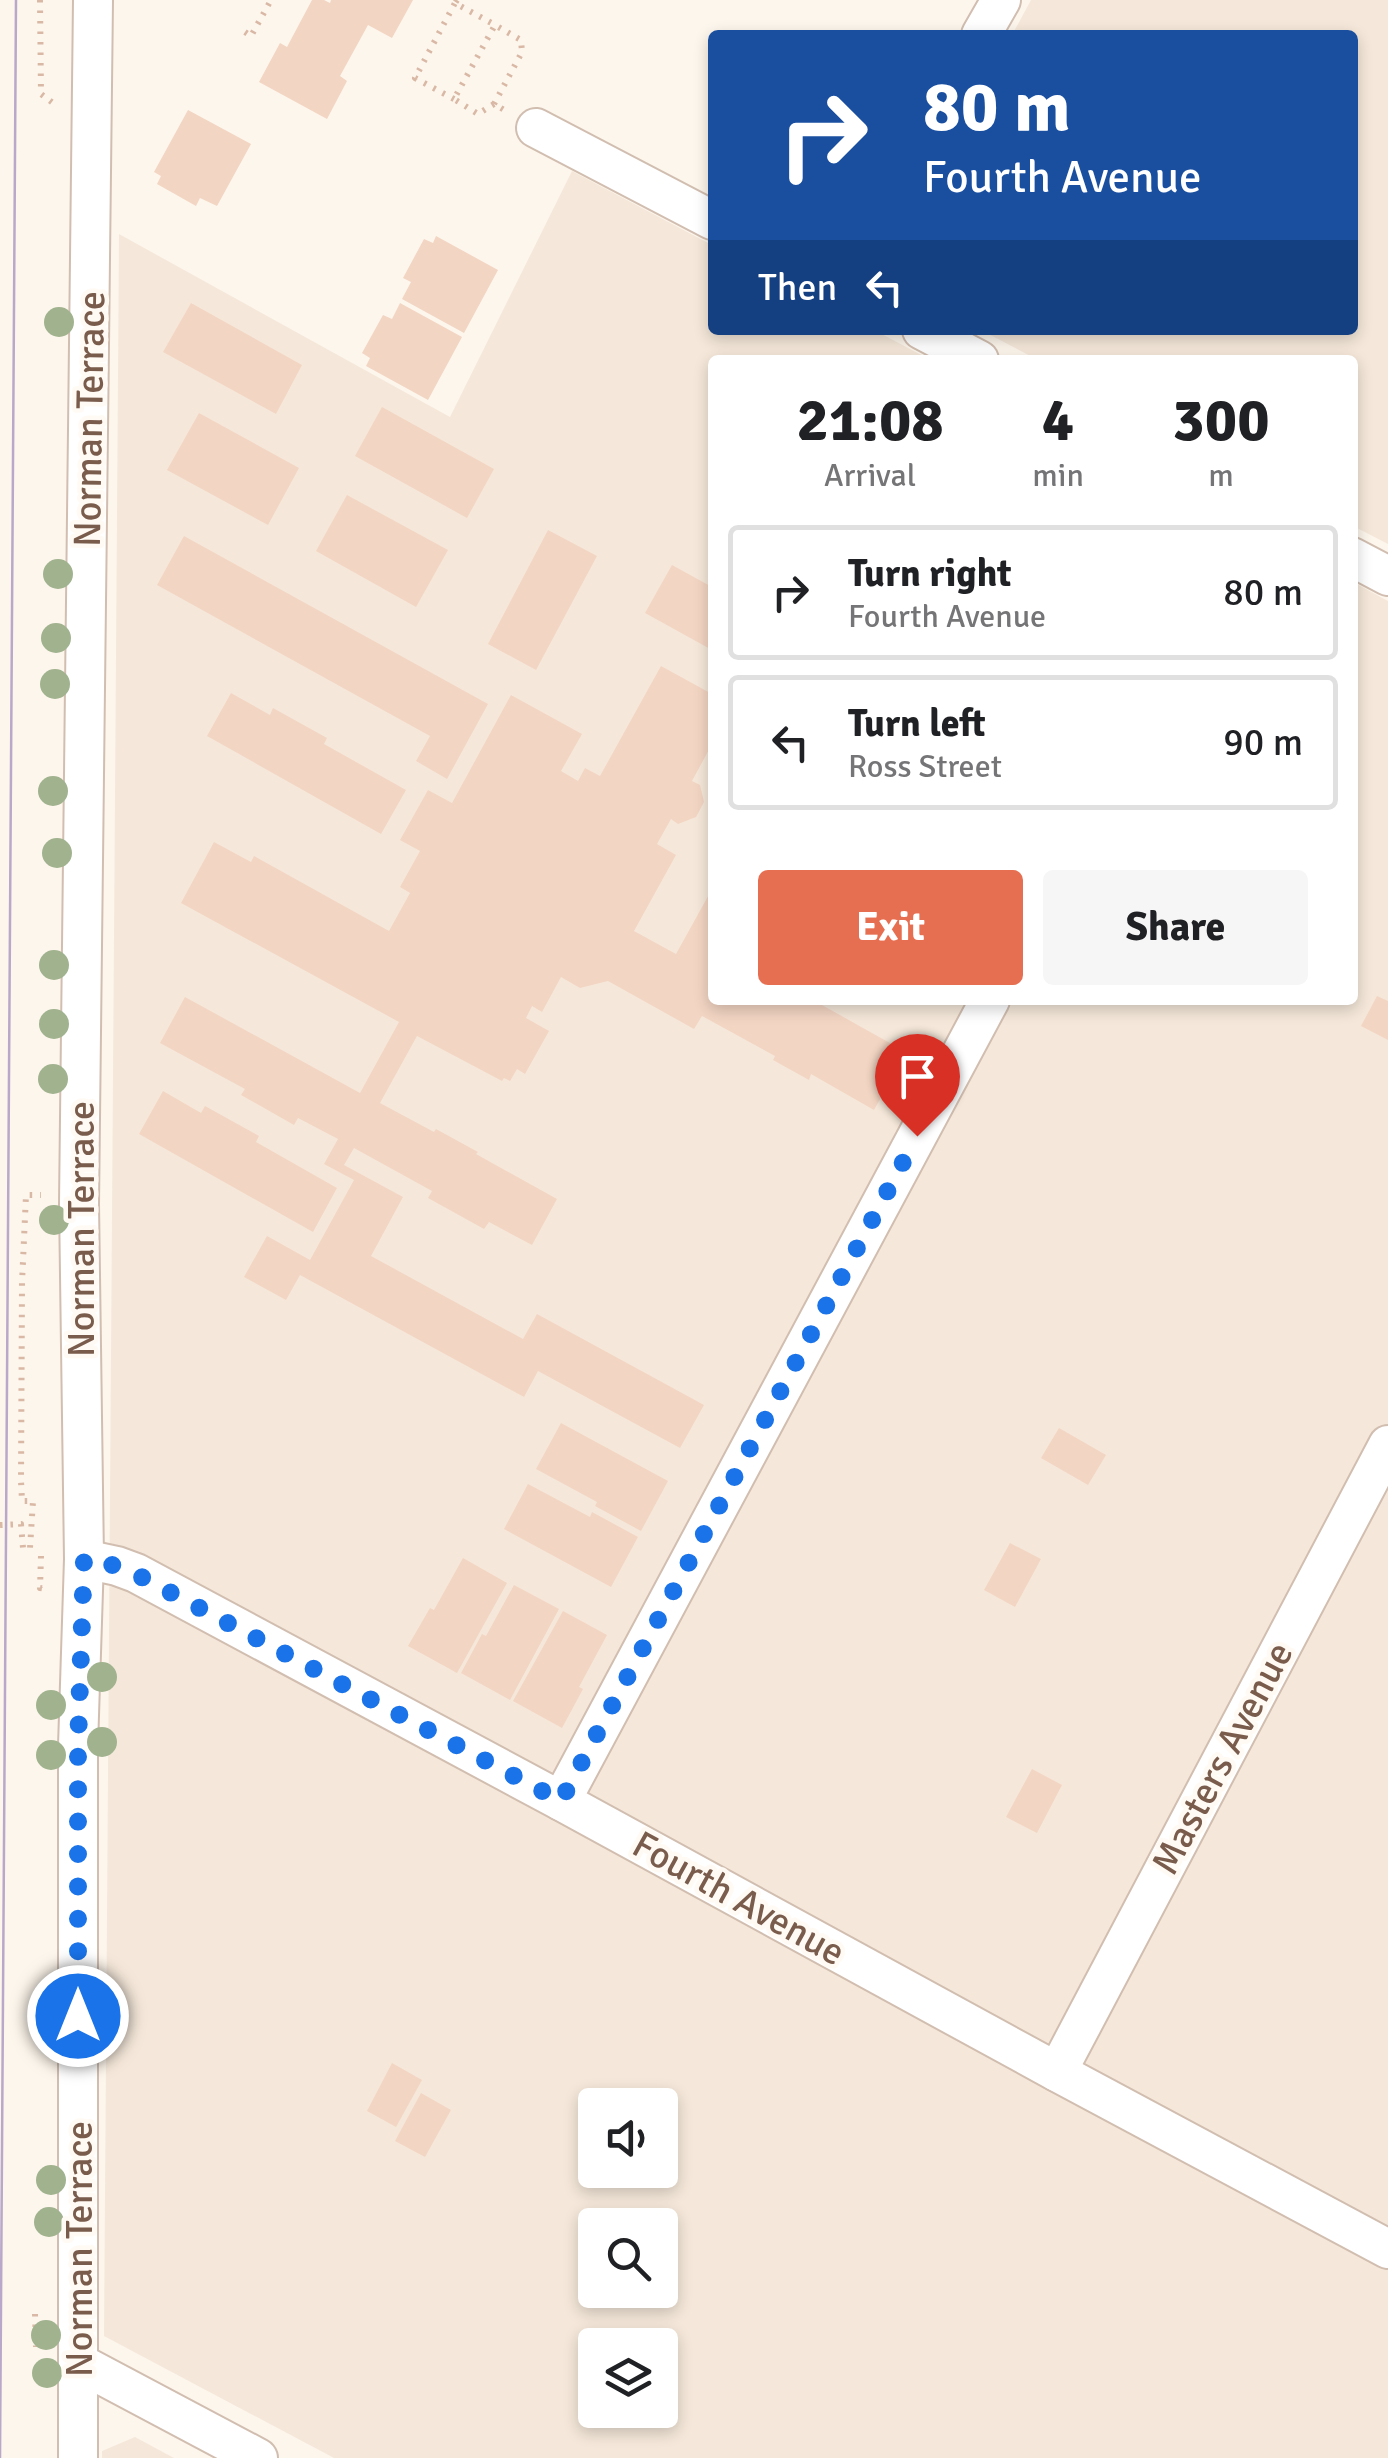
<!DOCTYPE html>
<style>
:root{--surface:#fff;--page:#f6f6f6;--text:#202124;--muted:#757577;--line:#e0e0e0;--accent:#e76f51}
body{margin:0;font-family:Signika,sans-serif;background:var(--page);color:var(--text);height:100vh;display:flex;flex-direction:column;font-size:38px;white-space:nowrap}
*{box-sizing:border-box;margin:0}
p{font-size:32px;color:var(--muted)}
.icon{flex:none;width:55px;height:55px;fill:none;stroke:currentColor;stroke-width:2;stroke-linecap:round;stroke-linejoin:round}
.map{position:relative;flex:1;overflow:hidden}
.details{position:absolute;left:708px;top:355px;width:650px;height:650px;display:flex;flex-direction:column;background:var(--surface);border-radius:10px;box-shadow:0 5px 15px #0003}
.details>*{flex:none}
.top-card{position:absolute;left:708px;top:30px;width:650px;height:305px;border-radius:10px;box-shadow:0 5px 15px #0003;background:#1a4fa0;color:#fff;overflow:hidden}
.controls{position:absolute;left:578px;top:2088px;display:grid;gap:20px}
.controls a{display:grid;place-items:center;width:100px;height:100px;border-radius:10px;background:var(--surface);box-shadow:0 5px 15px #0003;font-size:50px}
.pin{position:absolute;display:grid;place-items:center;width:85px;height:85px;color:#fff;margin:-102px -42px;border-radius:50% 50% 50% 0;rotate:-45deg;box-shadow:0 0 10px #0007}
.pin .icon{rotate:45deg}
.me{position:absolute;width:110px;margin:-55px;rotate:0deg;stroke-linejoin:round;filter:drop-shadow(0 0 8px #0008)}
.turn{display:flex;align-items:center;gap:35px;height:210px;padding:0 50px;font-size:45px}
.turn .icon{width:130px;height:130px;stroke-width:2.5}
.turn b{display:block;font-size:70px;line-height:85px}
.then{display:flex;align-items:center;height:95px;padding:0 50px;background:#0003;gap:20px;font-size:38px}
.eta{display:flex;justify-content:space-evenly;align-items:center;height:170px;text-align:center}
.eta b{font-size:60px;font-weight:700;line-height:70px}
.action{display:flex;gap:20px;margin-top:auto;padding:20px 50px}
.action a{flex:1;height:115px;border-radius:10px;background:var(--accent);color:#fff;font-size:40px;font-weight:700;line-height:115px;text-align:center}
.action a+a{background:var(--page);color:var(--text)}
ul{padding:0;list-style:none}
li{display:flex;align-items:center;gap:30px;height:135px;margin:0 20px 15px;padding:0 30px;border:5px solid var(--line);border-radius:10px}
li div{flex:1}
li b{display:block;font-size:38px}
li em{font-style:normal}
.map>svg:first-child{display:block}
.residential{fill:#f5e8da;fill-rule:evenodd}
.building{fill:#f3d5c3}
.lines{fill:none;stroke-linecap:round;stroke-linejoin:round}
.street-casing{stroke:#d1beb0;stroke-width:42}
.path{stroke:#d9b8a5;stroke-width:6;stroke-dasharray:2.5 8;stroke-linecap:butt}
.street{stroke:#fff;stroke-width:38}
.tram{stroke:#b9a8c9;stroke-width:2.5}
.tree{fill:#a0b28e}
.route{stroke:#1a73e8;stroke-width:18;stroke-dasharray:0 32.4}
.labels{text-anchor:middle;stroke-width:9;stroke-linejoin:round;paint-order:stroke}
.street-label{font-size:38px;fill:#7a5c4d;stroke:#fffaf3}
</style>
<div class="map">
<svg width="1388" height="2458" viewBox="0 0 1388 2458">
<rect width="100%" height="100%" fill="#fdf6ec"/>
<!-- residential -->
<g class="residential">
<path d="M1031,0h357v544l-35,-18 -1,-166h-314l-57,-30h371v-295h-340z"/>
<path d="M572,171l140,74v85h162l57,30h-219v640h640l1,-418 35,19v1857h-1054l-230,-122 15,-2102 331,183zM595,2105h65v65h-65zM595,2225h65v65h-65zM595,2345h65v65h-65z"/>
<path d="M135,2437l39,21h-72v-7z"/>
</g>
<!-- building -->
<g class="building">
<path d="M312,0h12l6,3 1,-3h82l-21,38 -24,-13 -28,51 7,5 -20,38 -68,-37 21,-39 7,4z"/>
<path d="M188,110l63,34 -34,62 -17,-8 -4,8 -39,-22 4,-8 -7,-4z"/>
<path d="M436,236l62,34 -34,63 -62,-34 9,-17 -8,-4 21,-39 9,4z"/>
<path d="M191,303l111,62 -26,49 -113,-62z"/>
<path d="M400,303l62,34 -34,63 -62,-34 4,-8 -8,-5 21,-38 9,4z"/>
<path d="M382,407l112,62 -27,49 -112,-62z"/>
<path d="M199,413l100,55 -31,57 -101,-55z"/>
<path d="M347,495l101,55 -32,57 -100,-56z"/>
<path d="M548,530l49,26 -61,114 -48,-26z"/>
<path d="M184,536l304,168 -41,75 -31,-18 14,-25 -273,-151z"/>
<path d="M672,565l40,22v63l-67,-37z"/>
<path d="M661,666l51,28v50l-20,37 8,4 4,17 -8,15 -18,7 -7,-5 -14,25 19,11 -42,76 42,23 36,-65v111h101l93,52 -32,58 -63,-36 -2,6 -36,-20 2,-4 -73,-40 -8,13 -86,-48 -28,7 -19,-11 -19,35 -10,-6 -6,12 23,13 -24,43 -8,-5 -7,12 -6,-3 -2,3 -85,-45 -37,67 54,29 2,-3 42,23 -2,2 81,45 -25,46 -43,-23 -5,7 -56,-31 4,-7 -78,-43 -10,17 59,32 -32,59 152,83 14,-25 167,91 -24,43 -142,-77 -14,26 -224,-122 -14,25 -42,-23 23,-41 43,24 44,-80 -30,-16 14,-25 -40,-21 -4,7 -53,-30 4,-6 -85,-46 25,-46 175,96 39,-71 -218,-119 33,-61 37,20 3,-6 135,75 21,-38 -10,-6 20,-36 -20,-11 28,-50 24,13 59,-108 71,39 -21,37 17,10 7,-13 15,8z"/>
<path d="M231,693l39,22 3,-7 54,30 -3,6 82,46 -25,44 -174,-98z"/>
<path d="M1377,996l11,5v39l-27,-14z"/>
<path d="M163,1091l38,22 4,-7 54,30 -3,6 81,46 -24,44 -174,-98z"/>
<path d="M561,1423l107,58 -27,50 -46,-25 2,-4 -61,-33z"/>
<path d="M1059,1428l47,27 -18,30 -47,-27z"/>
<path d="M528,1484l62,33 2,-5 46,25 -27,50 -107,-58z"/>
<path d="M1010,1543l31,16 -26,48 -31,-17z"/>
<path d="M463,1558l44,25 -50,90 -49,-27 22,-38 4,2z"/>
<path d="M514,1585l45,24 -49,91 -49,-27 21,-39 4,2z"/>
<path d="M563,1611l44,24 -28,52 4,2 -21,39 -49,-27z"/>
<path d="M1032,1769l30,16 -25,48 -31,-16z"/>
<path d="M392,2063l30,17 -26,47 -29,-16z"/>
<path d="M421,2093l30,17 -26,47 -30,-16z"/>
</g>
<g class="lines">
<defs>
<g id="street">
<path d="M981,35l20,-35"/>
<path d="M536,128l176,92"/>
<path d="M922,330l57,30"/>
<path d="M1352,557l36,19"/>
<path d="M84,1559l33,7 19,7 425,228 496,271 331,177"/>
<path d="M561,1801l429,-801"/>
<path d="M1057,2072l331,-627"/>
<path d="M79,2363l179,95"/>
<path d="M78,2458v-712l6,-187 -5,-355 14,-1204"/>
</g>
</defs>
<!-- street casing -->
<use href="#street" class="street-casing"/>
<!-- path -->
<g class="path">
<path d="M40,0l1,94 12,9"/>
<path d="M457,0l-2,3 40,22 -41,74 24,15 16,-10 12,7"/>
<path d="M245,32l6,4 20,-36"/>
<path d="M454,99l-39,-21 40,-75"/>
<path d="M494,104l28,-52 -1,-12 -26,-15"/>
<path d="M0,1525l21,-1 2,24h7l3,-47h-11l-1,-20 1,-198 4,-88h15"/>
<path d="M41,1556l-1,32 6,1"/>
<path d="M35,2314l1,33"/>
</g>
<!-- street -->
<use href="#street" class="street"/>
<!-- tram -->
<path class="tram" d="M0,2458l16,-2458"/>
</g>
<!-- trees -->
<g class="tree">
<circle cx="59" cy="322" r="15"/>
<circle cx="58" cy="574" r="15"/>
<circle cx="56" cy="638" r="15"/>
<circle cx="55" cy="684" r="15"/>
<circle cx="53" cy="791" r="15"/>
<circle cx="57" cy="853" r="15"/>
<circle cx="54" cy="965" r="15"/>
<circle cx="54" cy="1024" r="15"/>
<circle cx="53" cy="1079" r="15"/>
<circle cx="54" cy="1220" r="15"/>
<circle cx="102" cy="1677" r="15"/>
<circle cx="51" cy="1705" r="15"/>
<circle cx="102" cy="1742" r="15"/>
<circle cx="51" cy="1755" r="15"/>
<circle cx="51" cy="2180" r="15"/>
<circle cx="49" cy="2222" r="15"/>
<circle cx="46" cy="2335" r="15"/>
<circle cx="47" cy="2373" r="15"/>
</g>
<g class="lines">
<!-- route -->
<path class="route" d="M78,2016v-270l6,-187 33,7 19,8 425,227 356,-665"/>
</g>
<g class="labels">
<!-- street labels -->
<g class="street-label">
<text transform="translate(89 419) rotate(-89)" y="13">Norman Terrace</text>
<text transform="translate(81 1229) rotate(-90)" y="13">Norman Terrace</text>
<text transform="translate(1222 1758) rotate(-62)" y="13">Masters Avenue</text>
<text transform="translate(739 1898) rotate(29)" y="13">Fourth Avenue</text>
<text transform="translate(79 2249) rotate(-90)" y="13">Norman Terrace</text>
</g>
</g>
</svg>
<div class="controls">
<a><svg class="icon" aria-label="sound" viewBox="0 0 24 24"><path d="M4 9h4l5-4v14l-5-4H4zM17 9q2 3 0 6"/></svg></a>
<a><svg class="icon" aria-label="search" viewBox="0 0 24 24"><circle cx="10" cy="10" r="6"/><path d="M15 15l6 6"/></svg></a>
<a><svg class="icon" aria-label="layers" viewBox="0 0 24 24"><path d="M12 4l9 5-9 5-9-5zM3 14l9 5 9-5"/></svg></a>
</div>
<div class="pin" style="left:917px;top:1136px;background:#d93025"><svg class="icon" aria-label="arrive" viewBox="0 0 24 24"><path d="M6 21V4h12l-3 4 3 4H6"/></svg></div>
<svg class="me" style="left:78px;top:2016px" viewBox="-20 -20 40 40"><circle r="17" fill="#1a73e8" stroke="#fff" stroke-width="3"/><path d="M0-11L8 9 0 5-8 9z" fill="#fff"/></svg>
<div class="top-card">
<div class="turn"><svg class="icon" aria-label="right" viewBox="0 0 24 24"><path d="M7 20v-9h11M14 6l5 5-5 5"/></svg><div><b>80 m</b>Fourth Avenue</div></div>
<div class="then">Then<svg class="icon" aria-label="left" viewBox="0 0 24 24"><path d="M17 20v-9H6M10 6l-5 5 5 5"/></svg></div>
</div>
<section class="details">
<div class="eta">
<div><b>21:08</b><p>Arrival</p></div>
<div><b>4</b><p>min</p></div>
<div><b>300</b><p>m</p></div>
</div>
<ul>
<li><svg class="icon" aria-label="right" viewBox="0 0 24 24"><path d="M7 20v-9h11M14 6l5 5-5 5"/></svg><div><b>Turn right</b><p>Fourth Avenue</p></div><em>80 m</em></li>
<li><svg class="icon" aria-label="left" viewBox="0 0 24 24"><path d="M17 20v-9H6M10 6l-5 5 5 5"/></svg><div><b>Turn left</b><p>Ross Street</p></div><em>90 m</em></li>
</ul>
<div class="action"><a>Exit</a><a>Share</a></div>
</section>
</div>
